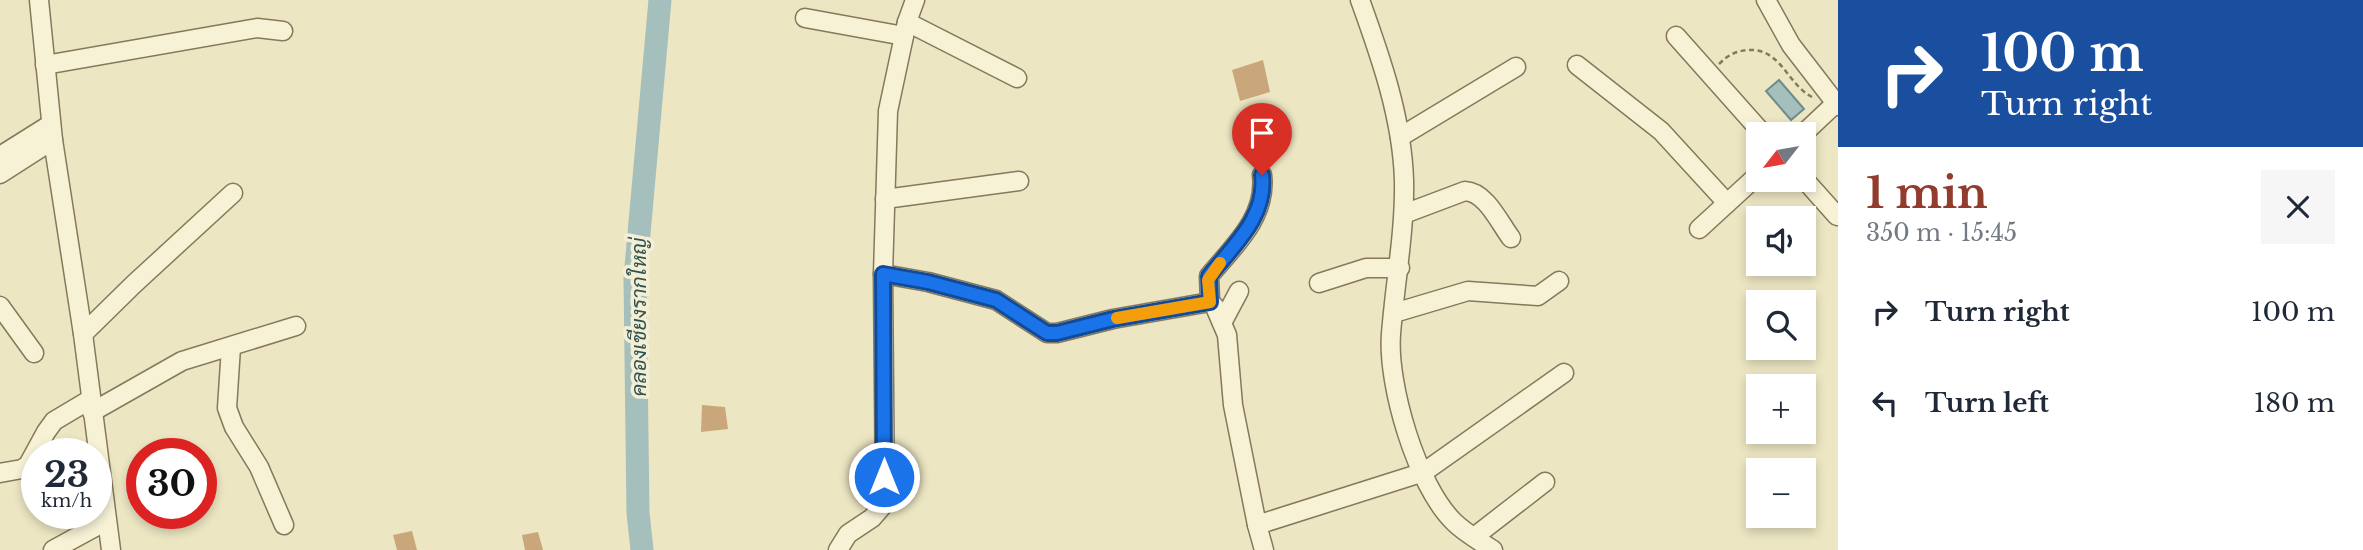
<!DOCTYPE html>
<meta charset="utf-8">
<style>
:root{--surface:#fff;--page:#f6f6f7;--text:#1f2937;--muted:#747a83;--accent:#923c2d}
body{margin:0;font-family:"Libre Baskerville",Sarabun,serif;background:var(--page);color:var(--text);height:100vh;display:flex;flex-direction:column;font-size:26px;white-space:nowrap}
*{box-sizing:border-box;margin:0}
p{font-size:23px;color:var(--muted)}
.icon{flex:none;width:38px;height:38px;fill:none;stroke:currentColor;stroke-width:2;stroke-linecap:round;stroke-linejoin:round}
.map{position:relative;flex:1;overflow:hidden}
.drawer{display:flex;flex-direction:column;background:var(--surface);width:525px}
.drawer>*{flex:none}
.banner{background:#1a4fa0;color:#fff;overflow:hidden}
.needle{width:46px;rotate:239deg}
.tools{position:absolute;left:1746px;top:122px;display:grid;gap:14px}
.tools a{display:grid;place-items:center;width:70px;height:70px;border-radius:0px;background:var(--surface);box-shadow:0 4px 10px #0003;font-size:35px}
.speed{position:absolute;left:21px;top:438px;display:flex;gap:14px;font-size:35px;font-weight:700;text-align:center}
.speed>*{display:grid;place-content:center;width:91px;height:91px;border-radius:50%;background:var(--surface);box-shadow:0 4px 10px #0003;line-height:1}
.speed small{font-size:18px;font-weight:400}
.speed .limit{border:10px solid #d22;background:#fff;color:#111}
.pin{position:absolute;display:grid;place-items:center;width:60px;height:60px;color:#fff;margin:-72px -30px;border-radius:50% 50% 50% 0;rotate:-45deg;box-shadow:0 0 7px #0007}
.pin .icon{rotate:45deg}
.me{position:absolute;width:77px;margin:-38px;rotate:0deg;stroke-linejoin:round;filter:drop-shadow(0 0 5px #0008)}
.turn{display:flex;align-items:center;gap:24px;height:147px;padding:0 28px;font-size:32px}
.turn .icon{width:91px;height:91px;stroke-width:2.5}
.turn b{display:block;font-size:49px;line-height:60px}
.round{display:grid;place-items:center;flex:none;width:74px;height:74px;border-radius:0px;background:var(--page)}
.overview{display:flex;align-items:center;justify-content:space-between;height:119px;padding:0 28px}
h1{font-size:42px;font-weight:800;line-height:52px;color:var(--accent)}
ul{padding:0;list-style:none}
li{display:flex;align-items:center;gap:21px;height:91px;padding:0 28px}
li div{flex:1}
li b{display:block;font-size:26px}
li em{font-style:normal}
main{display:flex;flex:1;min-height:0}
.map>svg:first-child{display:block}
.water{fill:#a5bfbc;stroke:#6d8d8a;stroke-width:2}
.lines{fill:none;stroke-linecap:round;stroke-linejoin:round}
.river{stroke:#a5bfbc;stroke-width:23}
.building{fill:#c9a77b}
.minor-casing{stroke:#86785b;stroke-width:21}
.path{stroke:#86785b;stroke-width:2.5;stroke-dasharray:5 3.5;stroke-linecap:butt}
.minor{stroke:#f7f2d6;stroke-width:18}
.route-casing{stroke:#114b97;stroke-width:18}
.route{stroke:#1a73e8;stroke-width:12}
.slow{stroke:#f59e0b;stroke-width:12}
.labels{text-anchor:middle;stroke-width:7;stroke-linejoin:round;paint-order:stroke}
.water-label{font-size:21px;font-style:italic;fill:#2e5255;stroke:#f4efd3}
</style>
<main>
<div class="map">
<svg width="1838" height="550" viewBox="0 0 1838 550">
<rect width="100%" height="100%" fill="#ece6c3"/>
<!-- water -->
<path class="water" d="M1779,80l25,29 -13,11 -25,-29z"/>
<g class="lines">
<!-- river -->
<path class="river" d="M642,550l-4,-37 -3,-235 25,-278"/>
</g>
<!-- building -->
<g class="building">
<path d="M1263,60l7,32 -30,9 -8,-31z"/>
<path d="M702,405l23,2 3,22 -27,3z"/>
<path d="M412,531l5,19h-20l-4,-15z"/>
<path d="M538,532l5,18h-18l-3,-15z"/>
</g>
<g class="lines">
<defs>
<g id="minor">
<path d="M39,0l14,140 30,194 28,216"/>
<path d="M1360,0c21,58 42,118 44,180 1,52 -9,102 -13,154 -4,51 26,152 63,188 11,11 26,19 39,28"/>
<path d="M1766,0l25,45 47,61"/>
<path d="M805,18l99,18"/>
<path d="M907,22l110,56"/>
<path d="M1676,36l88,99"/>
<path d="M45,65l212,-37 26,3"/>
<path d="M1577,65l84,66 66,72"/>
<path d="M1802,135l33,-31"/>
<path d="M1400,137l116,-70"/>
<path d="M0,156l51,-32"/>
<path d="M0,174l53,-34"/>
<path d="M1804,179l33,37"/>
<path d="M885,199l134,-18"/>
<path d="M1404,214l61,-23c21,1 34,31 46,47"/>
<path d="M1699,229l60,-55"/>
<path d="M883,274l45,8 68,18 51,33h10l56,-14 97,-17 5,5 12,28 6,70 24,120 167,-53 140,-99"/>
<path d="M1319,283l47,-15h34"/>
<path d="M1210,302l-1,-26c25,-30 58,-59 53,-101"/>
<path d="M0,306l34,47"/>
<path d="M1394,313l74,-22 70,5 21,-15"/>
<path d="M1222,323l17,-32"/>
<path d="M83,334l51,-50 99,-91"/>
<path d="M231,347l-4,61 7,19 25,40 25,58"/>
<path d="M92,412l90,-51 114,-35"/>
<path d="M0,473l22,-4 6,-4 18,-33 8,-11 37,-22"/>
<path d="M1257,525l7,25"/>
<path d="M1474,537l71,-55"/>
<path d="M53,550l53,-29"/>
<path d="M838,550l10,-16 24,-16 13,-15 -2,-229 5,-163 19,-89 8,-22"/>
</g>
</defs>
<!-- minor casing -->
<use href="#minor" class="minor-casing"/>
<!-- path -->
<path class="path" d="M1719,64c9,-9 17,-13 29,-14 33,-2 39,34 64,47"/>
<!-- minor -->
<use href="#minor" class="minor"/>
</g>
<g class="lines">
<defs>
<path id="route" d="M884,477l-1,-203 45,8 68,18 51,33h10l56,-14 97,-17 -1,-26c24,-30 58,-59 53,-101"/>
</defs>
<!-- route casing -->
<use href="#route" class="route-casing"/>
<!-- route -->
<use href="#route" class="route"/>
<!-- slow -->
<path class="slow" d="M1117,318l93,-16 -2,-22 12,-17"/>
</g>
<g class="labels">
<!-- water labels -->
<g class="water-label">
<text transform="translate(639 317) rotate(-90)" y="7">คลองเชียงรากใหญ่</text>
</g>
</g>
</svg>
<div class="tools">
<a><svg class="needle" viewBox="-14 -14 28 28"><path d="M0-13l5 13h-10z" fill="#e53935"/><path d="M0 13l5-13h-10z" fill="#747a83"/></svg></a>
<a><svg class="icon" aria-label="sound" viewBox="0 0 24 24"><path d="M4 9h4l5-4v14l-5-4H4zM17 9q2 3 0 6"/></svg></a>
<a><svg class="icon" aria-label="search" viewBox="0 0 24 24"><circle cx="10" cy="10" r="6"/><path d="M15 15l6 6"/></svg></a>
<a>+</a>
<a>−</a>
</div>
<div class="speed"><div>23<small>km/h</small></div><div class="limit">30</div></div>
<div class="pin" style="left:1262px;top:175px;background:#d93025"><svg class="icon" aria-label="arrive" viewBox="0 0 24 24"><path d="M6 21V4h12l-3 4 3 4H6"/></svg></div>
<svg class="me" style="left:884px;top:477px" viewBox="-20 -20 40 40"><circle r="17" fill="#1a73e8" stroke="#fff" stroke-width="3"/><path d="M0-11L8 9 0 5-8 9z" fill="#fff"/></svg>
</div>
<section class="drawer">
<div class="banner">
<div class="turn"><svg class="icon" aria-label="right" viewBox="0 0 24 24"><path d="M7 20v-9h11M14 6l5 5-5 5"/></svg><div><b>100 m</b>Turn right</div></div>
</div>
<div class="overview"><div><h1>1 min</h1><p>350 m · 15:45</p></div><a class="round"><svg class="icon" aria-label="close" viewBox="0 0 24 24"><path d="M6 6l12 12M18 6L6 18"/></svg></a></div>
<ul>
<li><svg class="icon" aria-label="right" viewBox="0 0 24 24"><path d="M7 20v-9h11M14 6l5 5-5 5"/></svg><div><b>Turn right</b></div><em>100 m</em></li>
<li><svg class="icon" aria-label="left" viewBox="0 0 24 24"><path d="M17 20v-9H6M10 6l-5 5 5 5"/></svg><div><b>Turn left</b></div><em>180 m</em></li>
</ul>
</section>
</main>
